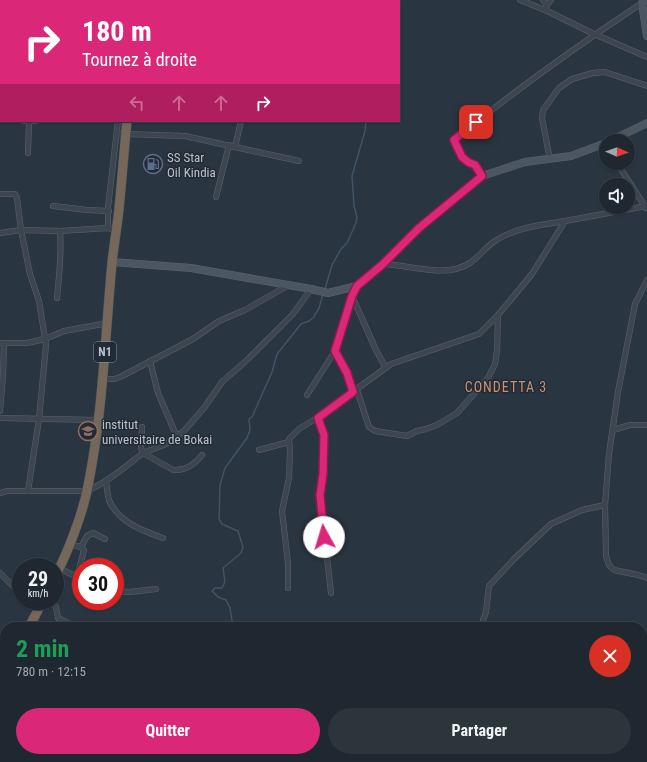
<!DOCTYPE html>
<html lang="fr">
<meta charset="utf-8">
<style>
:root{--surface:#1f2830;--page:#2c343c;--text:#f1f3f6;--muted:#a1a6ab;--line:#3c444c;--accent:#db2777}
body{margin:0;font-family:"Roboto Condensed",sans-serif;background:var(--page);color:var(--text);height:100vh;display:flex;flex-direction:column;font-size:15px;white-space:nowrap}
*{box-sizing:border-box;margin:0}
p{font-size:13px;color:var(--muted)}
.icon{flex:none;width:22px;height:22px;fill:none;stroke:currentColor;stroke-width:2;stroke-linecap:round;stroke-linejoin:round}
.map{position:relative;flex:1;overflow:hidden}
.panel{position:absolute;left:0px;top:622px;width:647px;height:140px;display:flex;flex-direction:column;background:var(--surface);border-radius:16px 16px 0 0;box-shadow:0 1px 3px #0004,0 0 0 1px var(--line)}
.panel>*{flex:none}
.banner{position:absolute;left:0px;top:0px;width:400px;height:122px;box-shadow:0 1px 3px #0004,0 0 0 1px var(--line);background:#db2777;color:#fff;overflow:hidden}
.needle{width:26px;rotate:92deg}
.buttons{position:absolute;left:599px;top:134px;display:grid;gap:8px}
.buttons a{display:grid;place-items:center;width:36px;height:36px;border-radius:50%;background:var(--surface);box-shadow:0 1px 3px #0004,0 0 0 1px var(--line);font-size:20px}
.speed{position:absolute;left:12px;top:558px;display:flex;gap:8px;font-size:20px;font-weight:700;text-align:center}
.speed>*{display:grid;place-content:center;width:52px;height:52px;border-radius:50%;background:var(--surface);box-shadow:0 1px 3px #0004,0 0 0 1px var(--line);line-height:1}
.speed small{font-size:10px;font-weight:400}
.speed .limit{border:6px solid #d22;background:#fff;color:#111}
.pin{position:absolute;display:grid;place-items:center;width:34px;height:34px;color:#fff;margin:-17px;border-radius:8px;box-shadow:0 2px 6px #0006}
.me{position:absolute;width:44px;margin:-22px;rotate:354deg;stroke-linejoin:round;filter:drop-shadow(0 0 3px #0008)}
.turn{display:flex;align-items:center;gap:14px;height:84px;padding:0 16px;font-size:18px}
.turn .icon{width:52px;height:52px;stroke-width:2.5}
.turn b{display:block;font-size:28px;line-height:34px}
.lanes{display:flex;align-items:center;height:38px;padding:0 16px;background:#0003;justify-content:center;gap:20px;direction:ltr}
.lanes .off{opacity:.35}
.round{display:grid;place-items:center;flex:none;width:42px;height:42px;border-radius:21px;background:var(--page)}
.headline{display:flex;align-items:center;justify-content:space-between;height:68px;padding:0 16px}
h1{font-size:24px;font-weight:700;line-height:30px;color:#1e9e55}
.cta{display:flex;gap:8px;margin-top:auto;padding:8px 16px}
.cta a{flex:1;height:46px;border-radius:24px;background:var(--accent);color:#fff;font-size:16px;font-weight:700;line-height:46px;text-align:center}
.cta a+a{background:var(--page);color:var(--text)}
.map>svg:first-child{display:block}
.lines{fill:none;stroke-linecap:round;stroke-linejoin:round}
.stream{stroke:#405467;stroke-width:1.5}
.street-casing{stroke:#5b646d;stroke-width:6}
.secondary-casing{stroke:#5b646d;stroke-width:8}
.primary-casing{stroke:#4a525c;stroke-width:9}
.highway-casing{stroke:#48515a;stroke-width:10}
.street{stroke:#3d4650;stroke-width:5}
.secondary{stroke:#4b5662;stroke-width:7}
.primary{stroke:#5b6670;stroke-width:8}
.highway{stroke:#75685b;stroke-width:9}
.route-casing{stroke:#8e194d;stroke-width:10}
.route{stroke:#db2777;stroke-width:7}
.labels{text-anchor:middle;stroke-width:3;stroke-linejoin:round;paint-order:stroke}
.shield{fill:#222b35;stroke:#8c949d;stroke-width:1}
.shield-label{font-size:12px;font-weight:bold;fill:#bac1ca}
.poi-label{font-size:13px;fill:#bac1ca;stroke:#222b35;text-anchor:start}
.neighbourhood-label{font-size:14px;letter-spacing:1px;fill:#cd9172;stroke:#222b35}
</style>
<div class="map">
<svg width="647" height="762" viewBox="0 0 647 762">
<rect width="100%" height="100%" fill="#293540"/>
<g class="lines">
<!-- stream -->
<g class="stream">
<path d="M369,1v-1"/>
<path d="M325,289l7,-24 9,-16 6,-6 9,-20 1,-6 -3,-11 -2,-30 13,-45 1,-10"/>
<path d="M233,627l-3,-19 -4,-8 -8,-3 -6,-6 3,-3h7l3,-6 -2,-14 18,-15 2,-6 -5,-16 -16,-7 -3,-5 1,-34 5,-17 22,-30 3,-8 -1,-11 3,-2 20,-45 5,-18 24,-30 8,-3 4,-3 6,-10 4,-14"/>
<path d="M642,704l5,-1"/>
<path d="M250,762l4,-5"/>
</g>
<defs>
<g id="street">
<path d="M71,0l1,1"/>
<path d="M520,0l25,10 49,24 53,23"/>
<path d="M543,0l4,5 -2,5"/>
<path d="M83,1v-1"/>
<path d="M131,1v-1"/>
<path d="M209,1l1,-1"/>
<path d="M547,5l4,-5"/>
<path d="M0,30h1"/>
<path d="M0,78h1"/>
<path d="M0,118h1"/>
<path d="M24,121h12"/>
<path d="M117,133l9,1 59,2 114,25"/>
<path d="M235,147l6,-26"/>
<path d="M28,153l1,-31"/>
<path d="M550,160l-8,-42 1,-8 16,-22 13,-9 21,-6 12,-1 42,14"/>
<path d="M617,163l29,45"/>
<path d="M482,176l-7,-11 -7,-3 -6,-5 -8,-17c60,-49 123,-94 188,-137"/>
<path d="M0,194h15l2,4 4,32 9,44 9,27 7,44 -7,74 -11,72"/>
<path d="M216,197l13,-52"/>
<path d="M53,206l34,4 22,1"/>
<path d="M108,228v-21l10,-86"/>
<path d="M0,233l21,-3 39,1 48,-3 9,2"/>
<path d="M383,264c22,1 52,10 73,5 20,-5 24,-18 39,-28 21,-14 46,-16 70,-20"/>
<path d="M647,280l-12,24 -17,88 -9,62 -4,51 1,51 3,9 5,5 24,5 9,3"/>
<path d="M352,296l24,54 10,18"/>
<path d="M57,298c2,-23 5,-44 3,-67"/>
<path d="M0,343h27l18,-4 19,-8 44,-8"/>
<path d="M150,361l8,32 19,44"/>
<path d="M102,379h13l7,-3 71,-37 26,-18 26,-11 44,-25"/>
<path d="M357,390l12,37 6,4 32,5 10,-5 9,-2 11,-4 20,-12 31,-35 7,-14 2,-14 1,-35"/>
<path d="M353,392l-6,-19 -12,-22 17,-55 5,-10"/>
<path d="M307,395l28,-44"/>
<path d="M0,411l3,-35 1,-33"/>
<path d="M0,418l98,2"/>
<path d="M317,418l7,17 -1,39 -3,21 11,98"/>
<path d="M142,427l-1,21 2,5 23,-9 18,-13 20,-23 18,-26 25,-22 46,-46 18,-25"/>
<path d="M613,430l17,-5h17"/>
<path d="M259,450l30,-8"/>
<path d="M106,481c1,6 1,13 3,19 9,22 34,31 54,38"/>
<path d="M0,493l7,-2h80c21,-9 38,-24 56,-38l30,17c12,1 22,-6 29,-15"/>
<path d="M69,544l12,3 3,3 -5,20 -4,5"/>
<path d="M81,547l6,-11 6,-3 12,6"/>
<path d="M59,568l22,11"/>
<path d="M0,573l21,21"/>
<path d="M288,588v-25l-6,-52 7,-33 1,-28 -1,-11 10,-10 18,-11 74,-54 88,-30 19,-19 34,-41 33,-53 82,-15"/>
<path d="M115,591l15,1 26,-3"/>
<path d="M29,601l9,9"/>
<path d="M52,601l4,6 2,11 17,9"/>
<path d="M478,627l4,-4 4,-11 3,-26 25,-27 37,-35 31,-14 23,-5"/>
<path d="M0,649l5,-3"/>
<path d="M0,724l5,-11"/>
<path d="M0,730l5,2"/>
<path d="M362,757l2,5"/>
<path d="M480,757l1,5"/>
<path d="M181,762l10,-5"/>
<path d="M621,762l11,-3 15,-1"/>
</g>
<g id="secondary">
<path d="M647,0l-5,3 5,33"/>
<path d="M610,141l37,-18"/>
<path d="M112,262l79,6 120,21 17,4 29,-7 26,-22 36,-36 63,-52 43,-14 46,-6 35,-13"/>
</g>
<path id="primary" d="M89,757l3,5"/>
<g id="highway">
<path d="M142,1v-1"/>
<path d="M55,577c13,-25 28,-64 33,-91 15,-74 17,-149 24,-223 2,-18 5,-36 7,-54 3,-30 5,-59 8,-88"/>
<path d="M29,627l14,-26"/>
<path d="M0,672l5,-7"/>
</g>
</defs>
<!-- street casing -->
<use href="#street" class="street-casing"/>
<!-- secondary casing -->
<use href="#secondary" class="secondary-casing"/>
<!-- primary casing -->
<use href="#primary" class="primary-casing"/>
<!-- highway casing -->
<use href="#highway" class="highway-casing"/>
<!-- street -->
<use href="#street" class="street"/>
<!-- secondary -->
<use href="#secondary" class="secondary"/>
<!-- primary -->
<use href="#primary" class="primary"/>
<!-- highway -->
<use href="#highway" class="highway"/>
</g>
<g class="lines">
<defs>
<path id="route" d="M324,537l-4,-42 3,-21 1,-39 -6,-17 35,-26 -6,-19 -12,-22 17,-55 5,-10 26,-22 36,-36 63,-52 -7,-11 -7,-3 -6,-5 -8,-17 22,-18"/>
</defs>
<!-- route casing -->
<use href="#route" class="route-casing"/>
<!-- route -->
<use href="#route" class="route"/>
</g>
<!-- icons -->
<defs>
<symbol id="fuel-ring" viewBox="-11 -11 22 22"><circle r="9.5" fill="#222b35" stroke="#5c6f8a" stroke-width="1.5"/><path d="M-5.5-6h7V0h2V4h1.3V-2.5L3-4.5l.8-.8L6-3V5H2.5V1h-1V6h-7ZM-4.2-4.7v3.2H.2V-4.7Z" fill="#5c6f8a"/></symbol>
<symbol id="university-ring" viewBox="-11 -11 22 22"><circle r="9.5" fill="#222b35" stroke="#8d6e63" stroke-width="1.5"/><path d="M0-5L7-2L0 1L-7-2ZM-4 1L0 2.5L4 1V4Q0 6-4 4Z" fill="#8d6e63"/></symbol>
</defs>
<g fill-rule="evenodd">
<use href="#fuel-ring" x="142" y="153" width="22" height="22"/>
<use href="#university-ring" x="77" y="420" width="22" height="22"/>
</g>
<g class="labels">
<!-- shield labels -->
<rect class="shield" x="94" y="342" width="22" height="20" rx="3"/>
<g class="shield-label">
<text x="105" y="356">N1</text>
</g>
<!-- poi labels -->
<g class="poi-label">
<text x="167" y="162">SS Star<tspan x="167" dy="15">Oil Kindia</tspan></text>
<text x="102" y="429">institut<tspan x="102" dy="15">universitaire de Bokai</tspan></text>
</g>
<!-- neighbourhood labels -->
<g class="neighbourhood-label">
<text x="506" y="392">СONDETTA 3</text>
</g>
</g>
</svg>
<div class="buttons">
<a><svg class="needle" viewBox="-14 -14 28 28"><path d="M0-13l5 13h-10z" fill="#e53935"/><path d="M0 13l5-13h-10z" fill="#a1a6ab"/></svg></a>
<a><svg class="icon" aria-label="sound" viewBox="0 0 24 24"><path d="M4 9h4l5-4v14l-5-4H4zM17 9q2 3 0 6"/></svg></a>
</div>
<div class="speed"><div>29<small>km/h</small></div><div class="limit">30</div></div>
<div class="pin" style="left:476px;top:122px;background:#d93025"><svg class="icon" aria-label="arrive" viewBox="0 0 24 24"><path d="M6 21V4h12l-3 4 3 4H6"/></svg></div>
<svg class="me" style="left:324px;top:537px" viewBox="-20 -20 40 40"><circle r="19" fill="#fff"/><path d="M0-13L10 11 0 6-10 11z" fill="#db2777"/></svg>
<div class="banner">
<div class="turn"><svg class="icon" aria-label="right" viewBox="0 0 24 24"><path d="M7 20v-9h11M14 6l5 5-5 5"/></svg><div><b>180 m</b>Tournez à droite</div></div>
<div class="lanes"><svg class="icon off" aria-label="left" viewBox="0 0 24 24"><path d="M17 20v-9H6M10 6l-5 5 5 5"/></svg><svg class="icon off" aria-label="ahead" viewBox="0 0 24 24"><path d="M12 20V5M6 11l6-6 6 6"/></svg><svg class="icon off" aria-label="ahead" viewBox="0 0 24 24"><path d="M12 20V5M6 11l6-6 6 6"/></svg><svg class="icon" aria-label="right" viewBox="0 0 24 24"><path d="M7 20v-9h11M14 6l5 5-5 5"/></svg></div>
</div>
<section class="panel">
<div class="headline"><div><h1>2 min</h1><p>780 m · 12:15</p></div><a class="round" style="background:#d93025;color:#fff"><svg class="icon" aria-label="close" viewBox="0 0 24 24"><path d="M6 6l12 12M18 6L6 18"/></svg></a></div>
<div class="cta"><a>Quitter</a><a>Partager</a></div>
</section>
</div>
